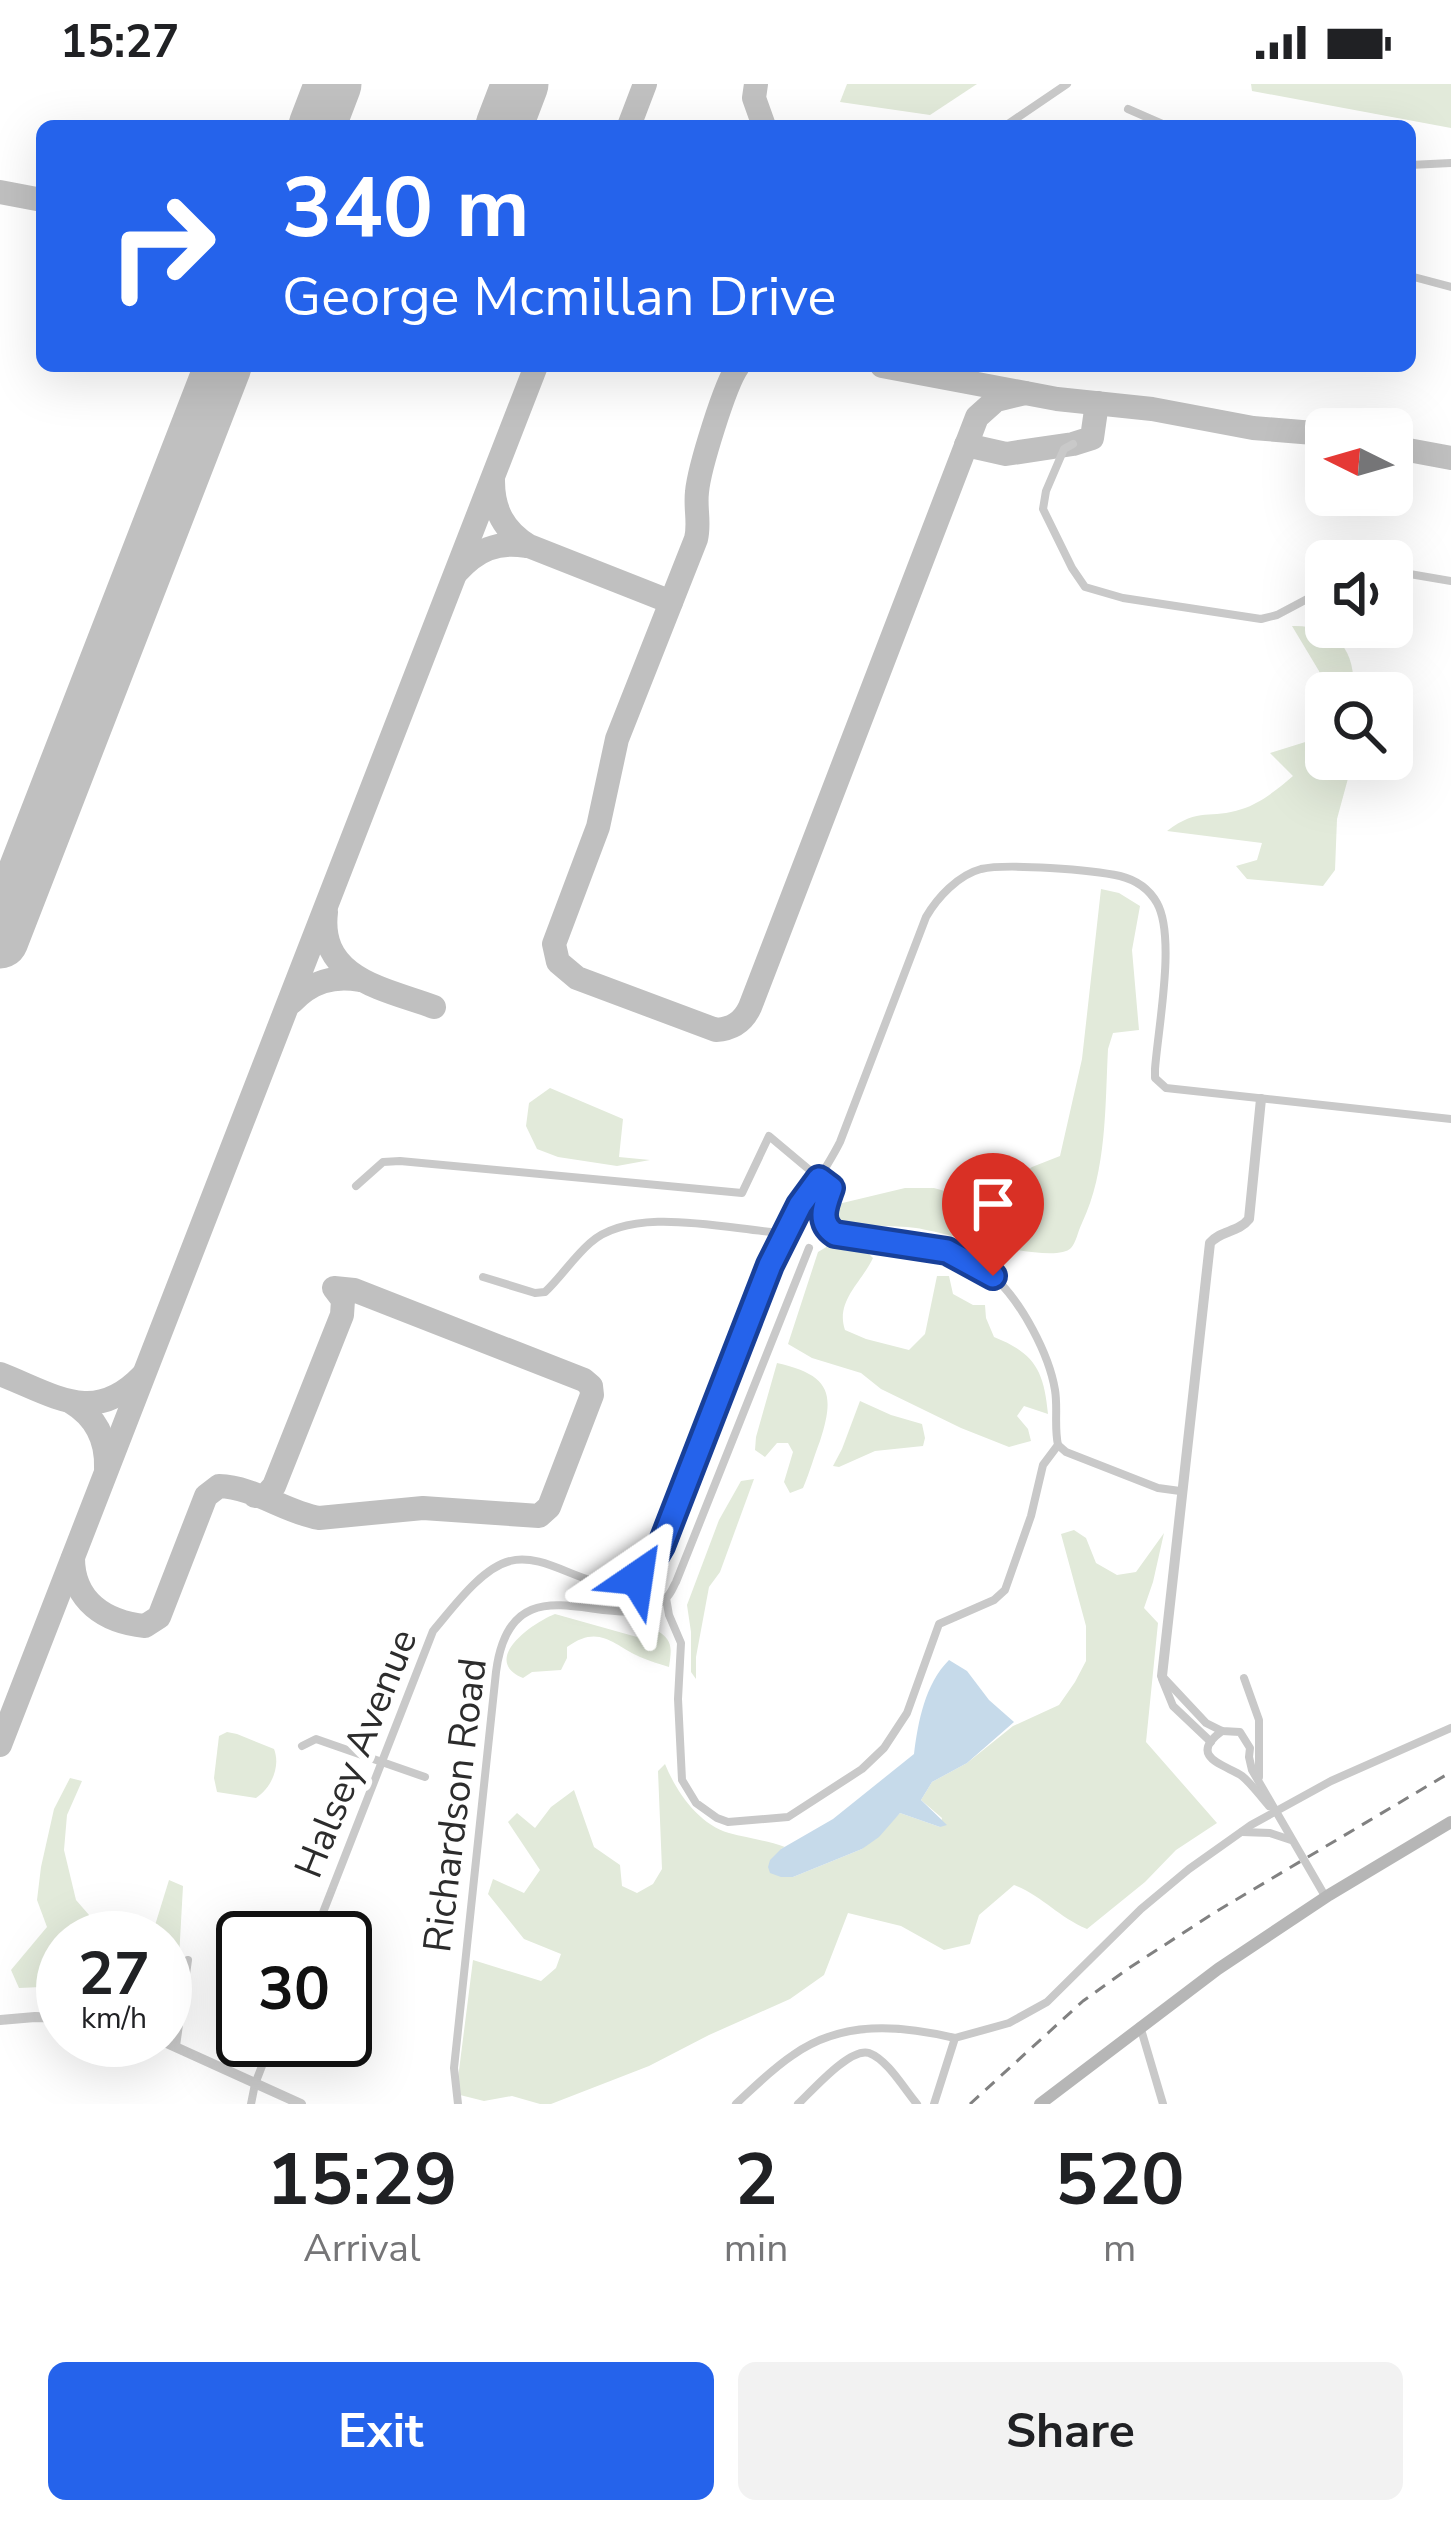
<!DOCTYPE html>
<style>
:root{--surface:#fff;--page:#f2f2f2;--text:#202124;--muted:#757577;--accent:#2563eb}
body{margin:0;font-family:"Nunito Sans",sans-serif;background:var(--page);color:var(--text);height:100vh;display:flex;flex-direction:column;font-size:45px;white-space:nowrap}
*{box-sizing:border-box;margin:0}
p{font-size:39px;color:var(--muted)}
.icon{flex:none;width:66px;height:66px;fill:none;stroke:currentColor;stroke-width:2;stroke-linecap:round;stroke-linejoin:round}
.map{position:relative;height:2020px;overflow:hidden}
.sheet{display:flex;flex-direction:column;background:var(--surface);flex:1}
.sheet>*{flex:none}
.top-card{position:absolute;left:36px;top:36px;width:1380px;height:252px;border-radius:18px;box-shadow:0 12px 48px #0002;background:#2563eb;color:#fff;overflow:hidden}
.needle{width:78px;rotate:275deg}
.tools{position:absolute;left:1305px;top:324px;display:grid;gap:24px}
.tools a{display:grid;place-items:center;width:108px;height:108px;border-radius:18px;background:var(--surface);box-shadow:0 12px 48px #0002;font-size:60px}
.speed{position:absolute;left:36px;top:1827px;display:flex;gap:24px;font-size:60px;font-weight:700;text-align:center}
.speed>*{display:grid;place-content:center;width:156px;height:156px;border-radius:50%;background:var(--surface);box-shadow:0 12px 48px #0002;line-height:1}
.speed small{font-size:30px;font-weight:400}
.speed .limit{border:6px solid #111;border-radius:18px;background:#fff;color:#111}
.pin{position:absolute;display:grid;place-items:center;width:102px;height:102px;color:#fff;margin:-123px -51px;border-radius:50% 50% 50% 0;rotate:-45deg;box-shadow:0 0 12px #0007}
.pin .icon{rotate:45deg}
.me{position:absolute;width:132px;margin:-66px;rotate:32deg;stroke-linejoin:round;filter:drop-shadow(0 0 9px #0008)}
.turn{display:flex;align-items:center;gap:42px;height:252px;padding:0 48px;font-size:54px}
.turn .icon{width:156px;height:156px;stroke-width:2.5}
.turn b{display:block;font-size:84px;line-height:102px}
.eta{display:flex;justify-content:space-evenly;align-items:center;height:204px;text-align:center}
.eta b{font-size:72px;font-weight:700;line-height:84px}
.action{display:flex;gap:24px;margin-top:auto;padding:24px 48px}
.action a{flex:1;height:138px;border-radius:18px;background:var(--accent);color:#fff;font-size:48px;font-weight:700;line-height:138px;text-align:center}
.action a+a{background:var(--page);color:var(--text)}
.status{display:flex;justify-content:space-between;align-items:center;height:84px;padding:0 60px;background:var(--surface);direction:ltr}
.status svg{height:33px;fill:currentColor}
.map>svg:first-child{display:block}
.green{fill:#e2eada}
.water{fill:#c6daea}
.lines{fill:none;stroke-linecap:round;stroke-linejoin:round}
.taxiway{stroke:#c0c0c0;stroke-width:24}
.runway{stroke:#c0c0c0;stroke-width:57}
.minor{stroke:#c9c9c9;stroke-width:8}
.tertiary{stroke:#c9c9c9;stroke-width:10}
.secondary{stroke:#b6b6b6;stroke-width:12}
.rail{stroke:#818181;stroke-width:3;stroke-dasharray:12 9;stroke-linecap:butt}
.route-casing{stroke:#184099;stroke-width:30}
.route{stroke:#2563eb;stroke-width:21}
.labels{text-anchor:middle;stroke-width:12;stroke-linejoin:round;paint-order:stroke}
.street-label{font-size:39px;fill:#2c2c2c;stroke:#fff}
</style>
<div class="status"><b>15:27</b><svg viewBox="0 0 49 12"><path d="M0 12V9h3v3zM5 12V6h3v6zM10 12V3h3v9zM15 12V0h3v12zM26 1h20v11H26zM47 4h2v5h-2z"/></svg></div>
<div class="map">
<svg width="1451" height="2020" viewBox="0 0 1451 2020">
<rect width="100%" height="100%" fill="#fff"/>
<!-- green -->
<g class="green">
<path d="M847,0h130l-47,31 -90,-13z"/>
<path d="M1251,0h200v44l-199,-37z"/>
<path d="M1292,542c44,-1 65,24 61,67h-27l-7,-22z"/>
<path d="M1315,655l11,2v18h22l2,12 -13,48 -2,51 -12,16 -76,-7 -11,-13 21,-6 5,-17 -95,-12c33,-25 43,-11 75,-22 19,-6 37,-21 51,-33l-23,-23z"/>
<path d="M1101,805l18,4 21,13 -8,44 7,80 -26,3 -5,16c-3,57 -1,122 -26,174 -4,8 -6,20 -11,25 -18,18 -126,-16 -155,-20 -24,-3 -50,-2 -75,-3l-7,-10v-10l71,-17h29l28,8 39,-6 31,-23 28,-11 22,-97z"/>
<path d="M550,1004l73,31 -4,38 31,3 -33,6 -59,-9 -21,-8 -11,-23 3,-23z"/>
<path d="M828,1162l20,5h18l7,7c-11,24 -38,43 -28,72l21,9 43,11 16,-16 12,-58h12l4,18 20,11h12l1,13 8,19c40,16 50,33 54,77l-24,-8 -7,10 11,13 3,12 -22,6 -48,-19 -80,-39 -20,-16 -49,-15 -24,-14 30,-92z"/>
<path d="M777,1279c52,12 59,29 43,78 -6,15 -10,31 -17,47l-13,5 -6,-11 9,-30 -5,-9h-11l-12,14 -10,-7 1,-13z"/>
<path d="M860,1317l31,14 31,9 3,14 -2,8 -48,5 -36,16 -6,-1 9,-17z"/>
<path d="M754,1395l-34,93 -11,15 -13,70v22l-5,-7v-40l-4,-27 32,-85 22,-39z"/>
<path d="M1074,1446l12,8 10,25 21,12 19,-3 28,-39 -11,49 -9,26 14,15 -12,119 71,81 -41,27 -31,32 -58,47c-29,-12 -43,-32 -73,-44l-35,30 -9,29 -26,6 -43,-24 -53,-13 -24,62 -34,24 -81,36 -60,31 -98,38h-11l-28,-8 -28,5 -28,-7 17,-134 68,21 15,-13 5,-14 -37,-15 -36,-45 5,-15 31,14 16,-23 -32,-48 9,-9 18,15 16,-21 23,-17 20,57 26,18 2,21 15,7 16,-9 9,-15 -4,-98 7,-7c11,27 33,60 64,69 18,5 37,7 56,14l-4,2 12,28 69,-28 38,-36 40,14 2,-9 -21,-18 11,-18 35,-19 46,-37 46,-21 16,-23 11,-21v-35l-25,-92z"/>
<path d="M555,1530l82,23 17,-8c19,10 18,18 15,38 -9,-3 -20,-6 -29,-10 -28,-13 -41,-33 -73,-10v11l-6,12 -29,2 -9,6c-43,-18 9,-55 32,-64z"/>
<path d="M227,1648l10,2 37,15c7,18 -3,39 -18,49l-39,-6 -3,-14 5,-42z"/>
<path d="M70,1694l12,3 -15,34 -3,35 12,50 20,23 56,12 17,-55 14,6 -4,72 -14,28v-48h-102v48l-44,2 -8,-18 36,-43 -10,-27 4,-33 13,-58z"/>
</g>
<!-- water -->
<path class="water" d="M949,1576l18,11 22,29 25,22 -47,41 -35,19 -11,18 26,25 -7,2 -40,-14 -21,24 -17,12 -69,28h-12l-11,-4 -2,-6 2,-7 11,-11 52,-30 81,-65c4,-32 11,-70 35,-94z"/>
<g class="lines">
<!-- taxiway -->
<g class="taxiway">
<path d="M756,0l-2,14 10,28"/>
<path d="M629,42l16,-42"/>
<path d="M0,108l42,8"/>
<path d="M738,282c-13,18 -39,103 -41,126 -2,17 3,31 -1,47l-79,200 -19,88 -44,117 4,18 19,16 139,52c16,-1 27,-8 34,-23l227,-590 19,-17 29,-7"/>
<path d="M882,282l175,33 95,10 101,19 73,6"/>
<path d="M966,361l40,9 67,-10 19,-6 5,-35"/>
<path d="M1392,363l59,11"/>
<path d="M493,397c0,29 11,50 36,65l142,56"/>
<path d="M457,488c20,-22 40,-31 69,-26"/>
<path d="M326,828c-8,67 59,77 108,95"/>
<path d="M292,918c19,-20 41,-27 68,-22"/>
<path d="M0,1290c54,21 94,52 142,2"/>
<path d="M71,1318c25,15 36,37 35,66"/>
<path d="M73,1474c0,43 32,64 72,68l14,-9 47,-121 13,-10c35,1 66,26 100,32l104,-10 116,8 10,-9 43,-112 -1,-9 -7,-6 -230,-90 -20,-2 9,12 -1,15 -68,171 -8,9 -11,1"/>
<path d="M0,1661l536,-1379"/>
</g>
<!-- runway -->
<g class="runway">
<path d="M317,42l16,-42"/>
<path d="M504,42l16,-42"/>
<path d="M0,856l223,-574"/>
</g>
<!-- minor -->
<g class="minor">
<path d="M1128,25l39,17"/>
<path d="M1005,42l62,-42"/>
<path d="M1410,81l41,-2"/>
<path d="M1410,192l41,11"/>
<path d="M1073,360l-9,5 -18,42 -3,18 29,59 13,19 38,11 138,21 16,-4 49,-26"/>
<path d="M1392,487l59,10"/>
<path d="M356,1102l27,-24 17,-1 342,32 27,-57 62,52c-5,13 -14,31 -1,43 10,9 31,9 44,11 42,5 88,6 121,36 27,25 54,76 60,112 3,18 -1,37 3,55l-15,20 -12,51 -26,74 -11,10 -55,24 -32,89 -23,35 -22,21 -74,48 -60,5 -11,-4 -21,-15 -14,-23 -4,-81 3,-56 -12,-28 -3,-17"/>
<path d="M483,1193l52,16 10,-1c16,-15 28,-34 45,-49 44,-39 139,-13 194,-10"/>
<path d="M1058,1361l8,7 92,36 22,3"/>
<path d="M1162,1592l44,47 16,8 18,1 10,16 -1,9 3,13 73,126"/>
<path d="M1244,1594l15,42v57"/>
<path d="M1162,1595l11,27 38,36"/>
<path d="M1222,1647c-37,27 7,35 20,45 10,8 18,20 27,30"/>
<path d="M302,1662l14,-7 109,38"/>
<path d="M1242,1748l28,1 21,7"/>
<path d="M313,1854l120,-307c19,-22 48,-63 77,-70 44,-12 98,51 136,10 6,-7 10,-17 15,-25l123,-313c18,-31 40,-59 56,-91l86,-225c11,-19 32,-42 55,-48 26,-6 112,1 139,7 16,4 29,13 37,27 19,34 1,125 -2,166v9l11,10 285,31"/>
<path d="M1140,1942l23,78"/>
<path d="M176,1962l12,-86"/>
<path d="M251,2020l4,-20 17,-44"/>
<path d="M458,2020l-4,-36 42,-396c16,-124 123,-28 170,-74 5,-4 7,-11 10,-16l133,-334"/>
<path d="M736,2020c18,-17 36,-35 57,-49 49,-35 107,-30 162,-17"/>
<path d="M798,2020c14,-13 52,-57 71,-51 19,7 35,36 48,51"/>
<path d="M934,2020l21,-66 54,-15 38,-21 94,-93 48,-40 62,-44 80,-44 120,-53"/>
</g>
<!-- tertiary -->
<g class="tertiary">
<path d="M1162,1592l48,-433c11,-13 28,-10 39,-24l12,-120"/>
<path d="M0,1936l35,-3 28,1"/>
<path d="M160,1956l141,64"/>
</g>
<!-- secondary -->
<path class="secondary" d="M1040,2020l178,-135 111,-74 122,-73"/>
<!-- rail -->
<path class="rail" d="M970,2020l113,-103 46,-33 88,-57 234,-139"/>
</g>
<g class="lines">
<defs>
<path id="route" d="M637,1494l10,-8 14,-24 109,-281 30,-60 19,-26 12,9c-6,17 -14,34 4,46l112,17 46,25"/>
</defs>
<!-- route casing -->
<use href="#route" class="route-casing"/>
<!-- route -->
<use href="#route" class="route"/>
</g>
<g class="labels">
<!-- street labels -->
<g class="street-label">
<text transform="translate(355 1669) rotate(-68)" y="14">Halsey Avenue</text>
<text transform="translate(454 1721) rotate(-83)" y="14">Richardson Road</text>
</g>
</g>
</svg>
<div class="tools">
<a><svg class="needle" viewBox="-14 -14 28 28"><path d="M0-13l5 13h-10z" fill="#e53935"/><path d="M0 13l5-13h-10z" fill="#757577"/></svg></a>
<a><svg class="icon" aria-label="sound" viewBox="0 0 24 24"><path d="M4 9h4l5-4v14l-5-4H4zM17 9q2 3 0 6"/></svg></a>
<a><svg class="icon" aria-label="search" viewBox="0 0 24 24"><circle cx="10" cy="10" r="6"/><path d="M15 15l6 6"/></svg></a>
</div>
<div class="speed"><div>27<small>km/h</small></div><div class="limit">30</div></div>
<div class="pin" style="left:993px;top:1192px;background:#d93025"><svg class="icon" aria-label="arrive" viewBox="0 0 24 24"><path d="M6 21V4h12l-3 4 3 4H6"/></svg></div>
<svg class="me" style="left:637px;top:1494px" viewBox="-20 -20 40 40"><path d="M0-17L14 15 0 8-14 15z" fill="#2563eb" stroke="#fff" stroke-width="4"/></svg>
<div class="top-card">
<div class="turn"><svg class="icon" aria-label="right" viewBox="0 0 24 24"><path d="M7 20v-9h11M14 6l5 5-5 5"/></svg><div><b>340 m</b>George Mcmillan Drive</div></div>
</div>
</div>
<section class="sheet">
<div class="eta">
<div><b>15:29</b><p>Arrival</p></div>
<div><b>2</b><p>min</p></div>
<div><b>520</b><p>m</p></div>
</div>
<div class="action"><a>Exit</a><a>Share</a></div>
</section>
